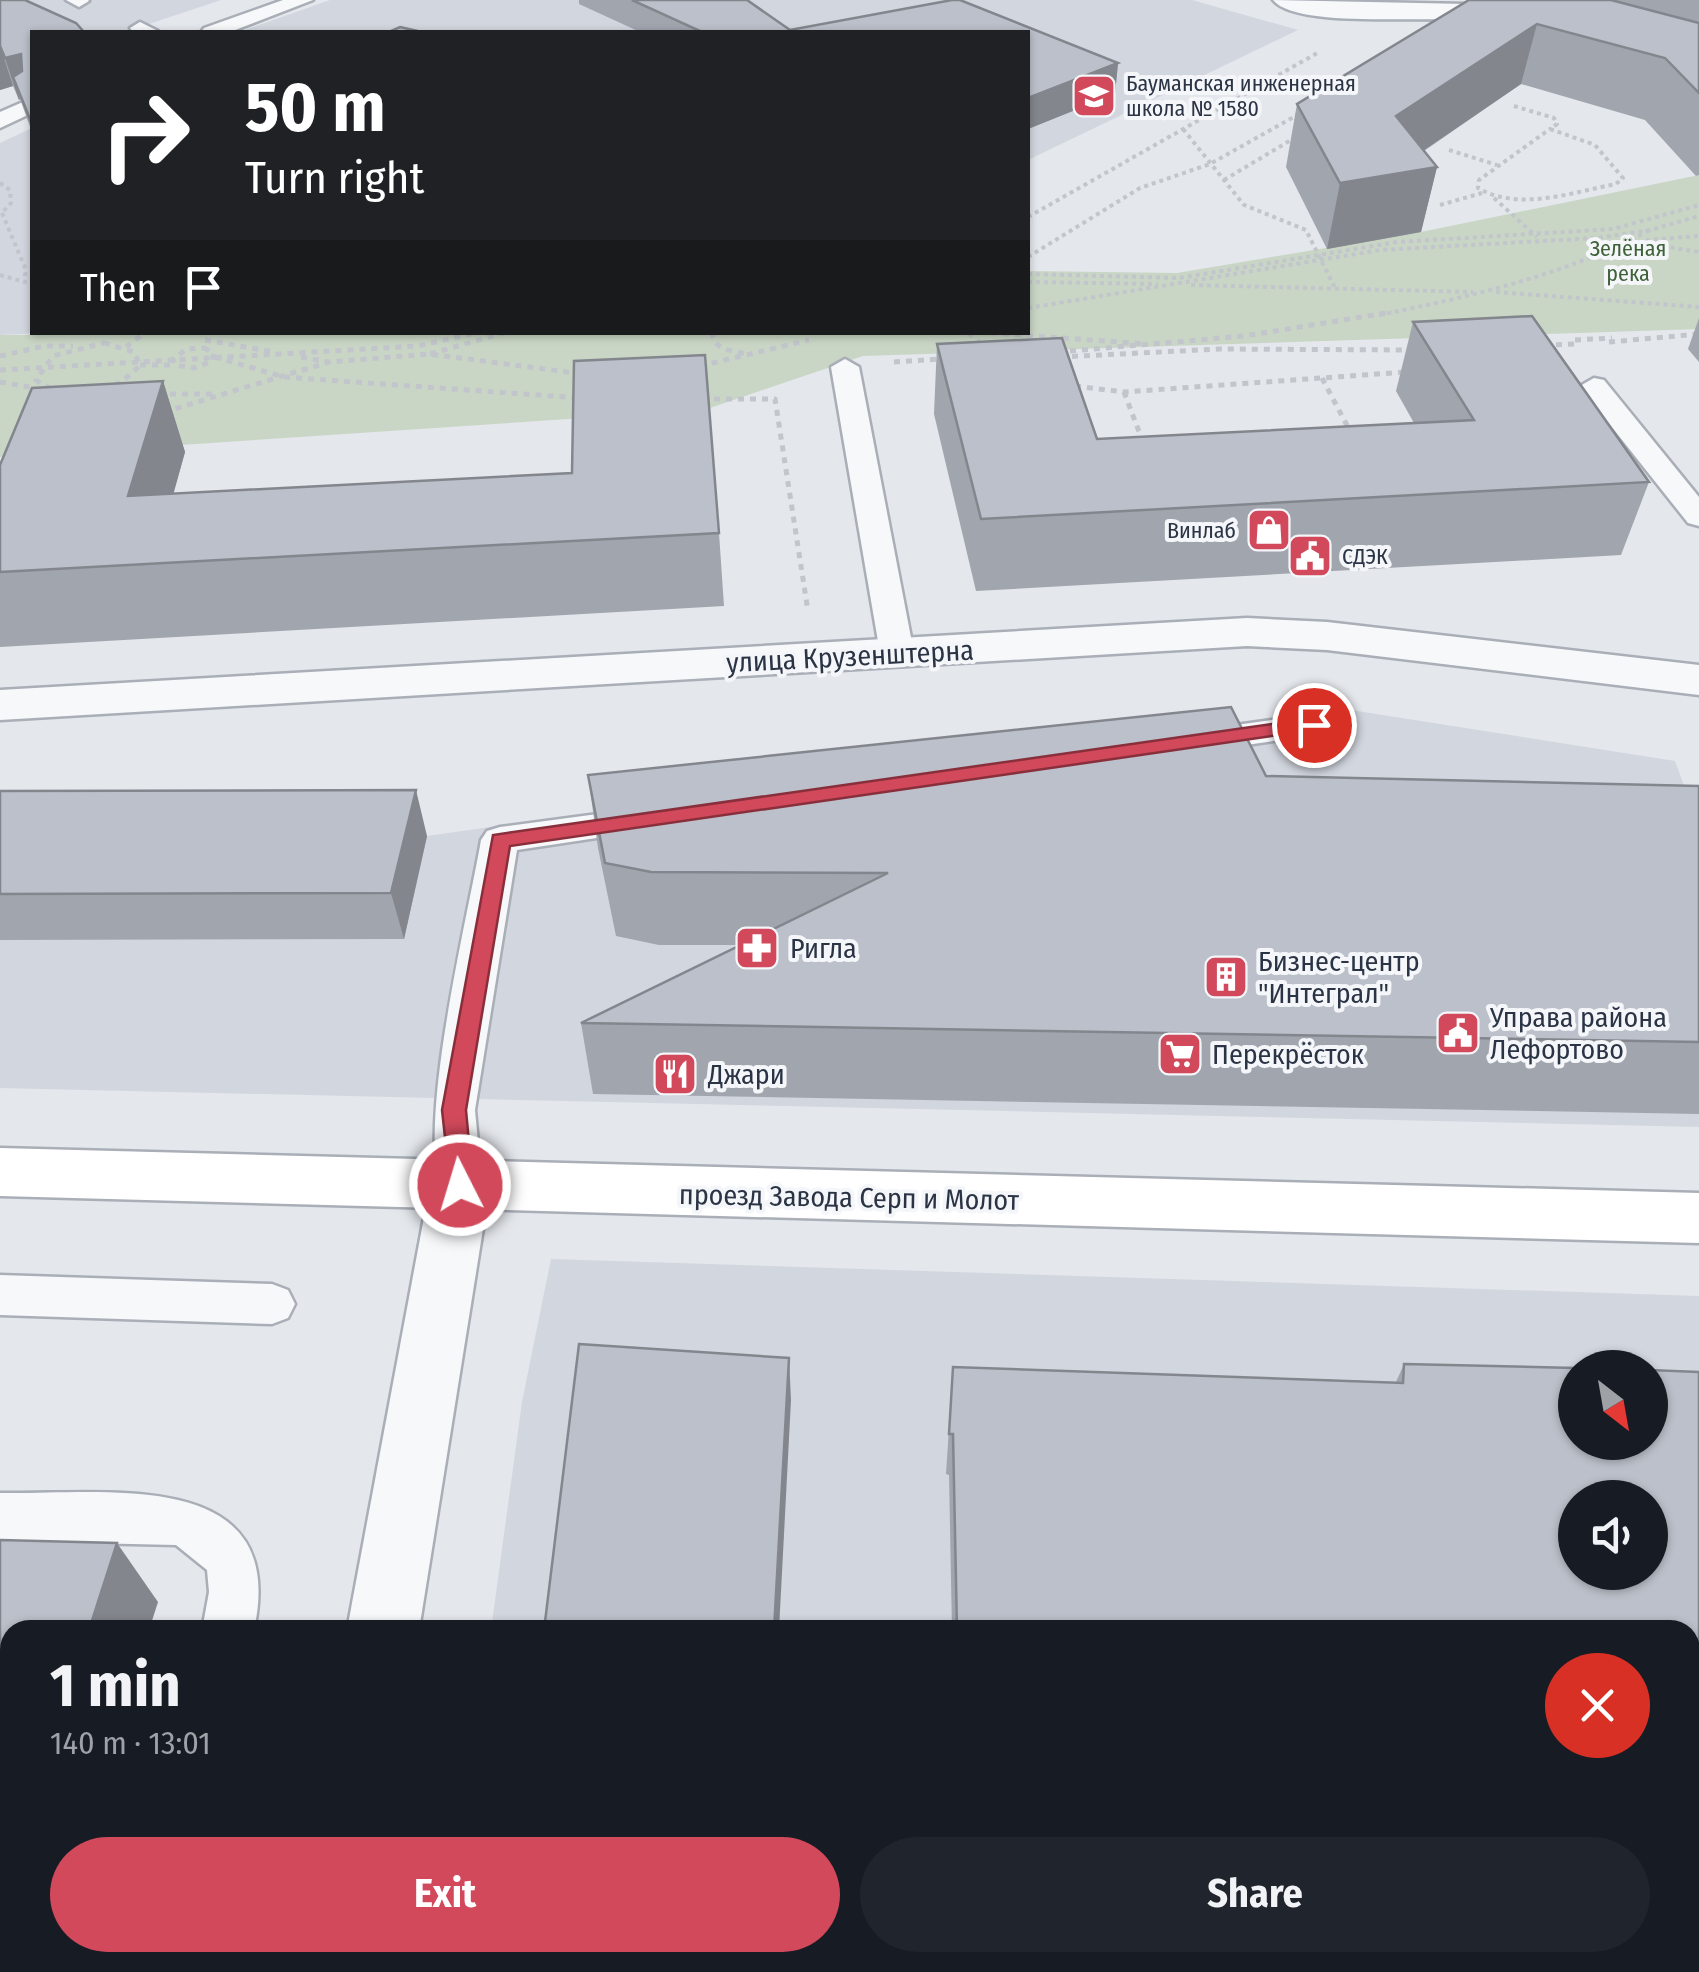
<!DOCTYPE html>
<meta charset="utf-8">
<style>
:root{--surface:#171b24;--page:#20242c;--text:#f1f3f6;--muted:#9ea1a6;--accent:#d1495b}
body{margin:0;font-family:"Fira Sans Condensed",sans-serif;background:var(--page);color:var(--text);height:100vh;display:flex;flex-direction:column;font-size:38px;white-space:nowrap}
*{box-sizing:border-box;margin:0}
p{font-size:32px;color:var(--muted)}
.icon{flex:none;width:55px;height:55px;fill:none;stroke:currentColor;stroke-width:2;stroke-linecap:round;stroke-linejoin:round}
.map{position:relative;flex:1;overflow:hidden}
.side{position:absolute;left:0px;top:1620px;width:1700px;height:352px;display:flex;flex-direction:column;background:var(--surface);border-radius:30px 30px 0 0;box-shadow:0 2px 8px #0004}
.side>*{flex:none}
.top-card{position:absolute;left:30px;top:30px;width:1000px;height:305px;border-radius:0px;box-shadow:0 2px 8px #0004;background:#202124;color:#fff;overflow:hidden}
.needle{width:65px;rotate:149deg}
.tools{position:absolute;left:1558px;top:1350px;display:grid;gap:20px}
.tools a{display:grid;place-items:center;width:110px;height:110px;border-radius:50%;background:var(--surface);box-shadow:0 2px 8px #0004;font-size:50px}
.pin{position:absolute;display:grid;place-items:center;width:85px;height:85px;color:#fff;margin:-42px;border:5px solid #fff;border-radius:50%;box-shadow:0 2px 10px #0007}
.me{position:absolute;width:110px;margin:-55px;rotate:355deg;stroke-linejoin:round;filter:drop-shadow(0 0 8px #0008)}
.turn{display:flex;align-items:center;gap:35px;height:210px;padding:0 50px;font-size:45px}
.turn .icon{width:130px;height:130px;stroke-width:2.5}
.turn b{display:block;font-size:70px;line-height:85px}
.then{display:flex;align-items:center;height:95px;padding:0 50px;background:#0003;gap:20px;font-size:38px}
.round{display:grid;place-items:center;flex:none;width:105px;height:105px;border-radius:52px;background:var(--page)}
.head{display:flex;align-items:center;justify-content:space-between;height:170px;padding:0 50px}
h1{font-size:60px;font-weight:700;line-height:75px}
.cta{display:flex;gap:20px;margin-top:auto;padding:20px 50px}
.cta a{flex:1;height:115px;border-radius:60px;background:var(--accent);color:#fff;font-size:40px;font-weight:700;line-height:115px;text-align:center}
.cta a+a{background:var(--page);color:var(--text)}
.map>svg:first-child{display:block}
.built{fill:#d2d6de;fill-rule:evenodd}
.green{fill:#c9d6c5}
.lines{fill:none;stroke-linecap:round;stroke-linejoin:round}
.lane-casing{stroke:#a9aeb7;stroke-width:5}
.street-casing{stroke:#a9aeb7;stroke-width:5}
.secondary-casing{stroke:#a9aeb7;stroke-width:5}
.path-far1{stroke:#c2c5cb;stroke-width:4;stroke-dasharray:4 4;stroke-linecap:butt}
.path{stroke:#c2c5cb;stroke-width:5;stroke-dasharray:6 6;stroke-linecap:butt}
.lane{fill:#f7f8fa;fill-rule:evenodd}
.street{fill:#f7f8fa;fill-rule:evenodd}
.secondary{fill:#fff;fill-rule:evenodd}
.wall{fill:#a1a5ae;fill-rule:evenodd}
.shaded-wall{fill:#83868d}
.building{fill:#bbc0ca;stroke:#83868d;stroke-width:2.5;fill-rule:evenodd}
.route{fill:#d1495b;stroke:#882f3b;stroke-width:2.5}
.labels{text-anchor:middle;stroke-width:8;stroke-linejoin:round;paint-order:stroke}
.far-poi-label{font-size:22px;fill:#2b3445;stroke:#f4f6f9;text-anchor:start}
.far-park-label{font-size:22px;fill:#3f6138;stroke:#f4f6f9}
.street-label{font-size:28px;fill:#2b3445;stroke:#f4f6f9}
.poi-label{font-size:28px;fill:#2b3445;stroke:#f4f6f9;text-anchor:start}
</style>
<div class="map">
<svg width="1699" height="1972" viewBox="0 0 1699 1972">
<rect width="100%" height="100%" fill="#e4e7ec"/>
<!-- built -->
<g class="built">
<path d="M0,0h221l-96,32h-93v47l-32,11z"/>
<path d="M330,0h862l106,30 -270,130v-128h-789z"/>
<path d="M32,128v204l9,1 -41,2v-192z"/>
<path d="M1338,708l337,53 24,65v301l-1699,-39v-251l427,-1z"/>
<path d="M551,1259l1148,37v676h-1254l2,-10h1243v-332h-1199l31,-228zM1575,1368h75v74h-75zM1575,1498h75v74h-75z"/>
</g>
<!-- green -->
<path class="green" d="M1699,175v154l-836,27 -159,54 -704,47v-122l1028,-3v-61l149,2 244,-41z"/>
<g class="lines">
<defs>
<g id="lane">
<path d="M66,0h22l1,1 -10,6z"/>
<path d="M283,0h30l-83,32h-29l3,-4z"/>
<path d="M140,22l18,9 -25,1 -3,-4z"/>
<path d="M32,98v15l-32,15v-16z"/>
<path d="M845,359l14,8 55,286 -5,7 -12,3 -12,-3 -5,-7 -49,-286z"/>
<path d="M1594,378l10,2 95,117v29l-11,-3 -104,-131 -4,-6z"/>
<path d="M1315,714l12,3 5,8 -5,8 -134,20 -12,-3 -6,-8 6,-8 12,-3z"/>
<path d="M650,807l13,3 5,9 -5,9 -146,22 -42,260 7,75 -6,13 -16,5 -16,-5c-31,-63 24,-281 37,-358l6,-9 13,-4z"/>
<path d="M0,1275l272,9 16,6 7,14 -7,14 -16,6 -272,-9z"/>
<path d="M0,1493c104,2 290,-28 254,137h-52l7,-38 -2,-22 -31,-25 -176,-4z"/>
<path d="M111,1962h60l-2,10h-60z"/>
</g>
<g id="street">
<path d="M1273,0l193,4 69,18 4,6 -4,6c-23,6 -46,-10 -69,-13 -37,-6 -170,8 -193,-21z"/>
<path d="M1247,618l80,4 372,43v30l-372,-45 -80,-4 -1247,74v-30z"/>
<path d="M460,1160l21,8 9,17 -71,445h-72l83,-445 9,-17z"/>
<path d="M284,1962h82l-1,10h-82z"/>
</g>
<path id="secondary" d="M0,1148l1699,45v50l-1699,-47z"/>
</defs>
<!-- lane casing -->
<use href="#lane" class="lane-casing"/>
<!-- street casing -->
<use href="#street" class="street-casing"/>
<!-- secondary casing -->
<use href="#secondary" class="secondary-casing"/>
<!-- path-far1 -->
<g class="path-far1">
<path d="M1514,106l40,12 3,6 -7,5"/>
<path d="M1183,129l61,76 62,25 29,58"/>
<path d="M1550,129l45,16 28,33 -7,6c-43,8 -97,28 -138,4l1,-8z"/>
<path d="M1449,150l48,15"/>
<path d="M1224,180l72,-43"/>
<path d="M0,183l10,7 1,13 -10,11"/>
<path d="M1494,198l43,39"/>
<path d="M1440,205l42,-12"/>
<path d="M2,213l24,57 -2,10"/>
<path d="M1028,217l291,-165"/>
<path d="M1646,240l53,-4"/>
<path d="M1631,241l68,11"/>
<path d="M1028,257l112,-69 70,-24 89,-50"/>
<path d="M1028,274l151,4 218,-36 216,-13 86,-24"/>
<path d="M0,275l32,9"/>
<path d="M1028,282l130,2"/>
<path d="M1191,285l282,7"/>
<path d="M1496,292l203,15"/>
<path d="M1028,308l352,-58 217,-12 53,-8 49,-14"/>
<path d="M1379,315c94,-19 186,-40 271,-85"/>
</g>
<!-- path -->
<g class="path">
<path d="M712,332c2,19 19,18 35,22"/>
<path d="M968,332l14,13"/>
<path d="M979,332l168,12"/>
<path d="M205,340l69,12"/>
<path d="M1575,340l37,-2"/>
<path d="M1609,342l90,-8"/>
<path d="M104,343l30,9 6,13c-28,31 -69,39 -104,15l17,-24z"/>
<path d="M1544,345l33,-1"/>
<path d="M126,347l20,-15"/>
<path d="M204,348l10,5 -2,8 -18,7 -19,-3 -2,-6 14,-10z"/>
<path d="M1058,352l186,-16 148,-24"/>
<path d="M430,354l77,-22"/>
<path d="M0,356l45,-10h28"/>
<path d="M215,357l69,20 296,21"/>
<path d="M301,357l27,5"/>
<path d="M1060,357l159,-8 193,1"/>
<path d="M894,362l47,-3"/>
<path d="M140,365h35"/>
<path d="M700,366l109,-26"/>
<path d="M0,370l418,-24 62,-14"/>
<path d="M1322,378l29,55"/>
<path d="M0,382l36,6"/>
<path d="M1075,386l49,6 282,-20"/>
<path d="M1124,392l19,50"/>
<path d="M158,394h58"/>
<path d="M702,399h73l33,212"/>
<path d="M164,412l165,-50 100,-8 154,20"/>
</g>
<!-- lane -->
<use href="#lane" class="lane"/>
<!-- street -->
<use href="#street" class="street"/>
<!-- secondary -->
<use href="#secondary" class="secondary"/>
</g>
<!-- wall -->
<g class="wall">
<path d="M0,0l32,32v100l-12,-33 -1,1 -6,-14 -13,4z"/>
<path d="M579,0h168l43,30 162,-30h8l158,63 -3,31 -87,35v-97h-388l-61,-28z"/>
<path d="M1469,0h230v175l-3,1 -51,-56 -124,-36 -97,67 13,16 -16,65 -94,17 -41,-82 11,-63z"/>
<path d="M1699,318v44l-11,-13z"/>
<path d="M1413,322l236,160 -28,73 -645,36 -42,-177 3,-70 160,95 317,-16 -18,-32z"/>
<path d="M163,381l22,71 -12,42 546,39 5,73 -724,41v-182z"/>
<path d="M588,775l678,1 433,10v328l-1106,-20 -12,-71 159,-78h-81l-43,-9 -18,-88z"/>
<path d="M0,791l427,45 -23,103 -404,1z"/>
<path d="M1404,1364l171,4v74h75v-72l49,2v600h-741v-10h732v-332h-738l-3,-155 -3,-1 7,-107 443,15zM1575,1498h75v74h-75z"/>
</g>
<!-- shaded-wall -->
<g class="shaded-wall">
<path d="M1537,24l-16,60 -135,92 51,-9 -16,65 -94,17 13,-66 56,-67z"/>
<path d="M0,46l13,40 -13,4z"/>
<path d="M21,54l11,34 -19,-11 7,22 -1,1 -14,-42z"/>
<path d="M1118,63l-3,31 -87,35v-31z"/>
<path d="M163,381l22,71 -31,112 -26,-68z"/>
<path d="M416,790l11,46 -23,103 -13,-46z"/>
<path d="M789,1358l2,42 -12,230h-5z"/>
<path d="M117,1543l41,59 -9,28h-60z"/>
<path d="M10,1881v81h42l-2,10h-50v-59z"/>
<path d="M755,1962h5v10h-6z"/>
</g>
<!-- building -->
<g class="building">
<path d="M0,0h25l51,23 8,9h-52v92l-19,-47 9,-6 -1,-17 -16,4 -5,-12z"/>
<path d="M632,0h115l43,30 162,-30h8l158,63 -90,35v-66h-326z"/>
<path d="M1469,0h142l88,23v70l-34,-35 -128,-34 -141,92 41,51 -97,16 -43,-79z"/>
<path d="M400,27l22,5h-33z"/>
<path d="M1532,316l117,166 -668,37 -44,-175 125,-6 35,101 377,-19 -61,-98z"/>
<path d="M705,355l14,178 -719,39v-107l32,-77 131,-7 -35,115 444,-23 2,-112z"/>
<path d="M1231,707l35,69 433,10v256l-1118,-19 307,-150 -237,-1 -46,-9 -17,-88z"/>
<path d="M416,790l-25,103 -391,1v-103z"/>
<path d="M579,1344l210,14 -15,272h-230z"/>
<path d="M1404,1364l171,4v74h75v-72l49,2v600l-59,-1v1h-677v-10h727v-332h-733l-4,-196h-4l4,-67 450,16zM1575,1498h75v74h-75z"/>
<path d="M0,1540l117,3 -28,87h-79v251l-10,32z"/>
<path d="M504,1962h251l-1,10h-251z"/>
</g>
<!-- route -->
<path class="route" d="M1314,718l10,7 -3,4 -811,117 -44,264 7,75 -4,7h-18l-9,-82 51,-275z"/>
<!-- icons -->
<defs>
<symbol id="school-square" viewBox="-11 -11 22 22"><rect x="-9" y="-9" width="18" height="18" rx="4" fill="#d1495b" stroke="#f4f6f9"/><path d="M0-5L7-2L0 1L-7-2ZM-4 1L0 2.5L4 1V4Q0 6-4 4Z" fill="#fff"/></symbol>
<symbol id="shop-square" viewBox="-11 -11 22 22"><rect x="-9" y="-9" width="18" height="18" rx="4" fill="#d1495b" stroke="#f4f6f9"/><path d="M-5-2.5h2.3a2.7 3.5 0 0 1 5.4 0H5L5.5 6h-11ZM-1.5-2.5h3a1.5 2.3 0 0 0-3 0Z" fill="#fff"/></symbol>
<symbol id="civic-square" viewBox="-11 -11 22 22"><rect x="-9" y="-9" width="18" height="18" rx="4" fill="#d1495b" stroke="#f4f6f9"/><path d="M-.6-6.5H3V-4.5H.6V-3L4-1V1h2V6H-6V1h2V-1L-.6-3ZM-1.2 2.5V6h2.4V2.5Z" fill="#fff"/></symbol>
<symbol id="pharmacy-square" viewBox="-11 -11 22 22"><rect x="-9" y="-9" width="18" height="18" rx="4" fill="#d1495b" stroke="#f4f6f9"/><path d="M-2-6h4v4h4v4h-4v4h-4v-4h-4v-4h4Z" fill="#fff"/></symbol>
<symbol id="building-square" viewBox="-11 -11 22 22"><rect x="-9" y="-9" width="18" height="18" rx="4" fill="#d1495b" stroke="#f4f6f9"/><path d="M-4-6H4V6H1V3H-1V6H-4ZM-2.5-4.3h1.7v1.8h-1.7ZM.8-4.3h1.7v1.8H.8ZM-2.5-1h1.7V.8h-1.7ZM.8-1h1.7V.8H.8Z" fill="#fff"/></symbol>
<symbol id="supermarket-square" viewBox="-11 -11 22 22"><rect x="-9" y="-9" width="18" height="18" rx="4" fill="#d1495b" stroke="#f4f6f9"/><path d="M-6-5.5h2.5l.6 2H6L4.5 2H-2.5L-4.4-4H-6ZM-1.5 3.2a1.3 1.3 0 1 0 .1 0ZM3 3.2a1.3 1.3 0 1 0 .1 0Z" fill="#fff"/></symbol>
<symbol id="restaurant-square" viewBox="-11 -11 22 22"><rect x="-9" y="-9" width="18" height="18" rx="4" fill="#d1495b" stroke="#f4f6f9"/><path d="M-5-6h1v4h1v-4h1v4h1v-4h1v5L-1.5 .5V6h-2V.5L-5-1ZM5-6V6H3V1.5H1.5Q1.5-4 5-6Z" fill="#fff"/></symbol>
</defs>
<g fill-rule="evenodd">
<use href="#school-square" x="1069" y="71" width="50" height="50"/>
<use href="#shop-square" x="1244" y="505" width="50" height="50"/>
<use href="#civic-square" x="1285" y="531" width="50" height="50"/>
<use href="#pharmacy-square" x="732" y="923" width="50" height="50"/>
<use href="#building-square" x="1201" y="952" width="50" height="50"/>
<use href="#civic-square" x="1433" y="1008" width="50" height="50"/>
<use href="#supermarket-square" x="1155" y="1029" width="50" height="50"/>
<use href="#restaurant-square" x="650" y="1049" width="50" height="50"/>
</g>
<g class="labels">
<!-- far-poi labels -->
<g class="far-poi-label">
<text x="1126" y="91">Бауманская инженерная<tspan x="1126" dy="25">школа № 1580</tspan></text>
<text x="1236" y="538" text-anchor="end">Винлаб</text>
<text x="1342" y="564">СДЭК</text>
</g>
<!-- far-park labels -->
<g class="far-park-label">
<text x="1628" y="256">Зелёная<tspan x="1628" dy="25">река</tspan></text>
</g>
<!-- street labels -->
<g class="street-label">
<text transform="translate(850 656) rotate(-3)" y="10">улица Крузенштерна</text>
<text transform="translate(849 1197) rotate(1)" y="10">проезд Завода Серп и Молот</text>
</g>
<!-- poi labels -->
<g class="poi-label">
<text x="790" y="958">Ригла</text>
<text x="1258" y="971">Бизнес-центр<tspan x="1258" dy="32">"Интеграл"</tspan></text>
<text x="1490" y="1027">Управа района<tspan x="1490" dy="32">Лефортово</tspan></text>
<text x="1212" y="1064">Перекрёсток</text>
<text x="708" y="1084">Джари</text>
</g>
</g>
</svg>
<div class="tools">
<a><svg class="needle" viewBox="-14 -14 28 28"><path d="M0-13l5 13h-10z" fill="#e53935"/><path d="M0 13l5-13h-10z" fill="#9ea1a6"/></svg></a>
<a><svg class="icon" aria-label="sound" viewBox="0 0 24 24"><path d="M4 9h4l5-4v14l-5-4H4zM17 9q2 3 0 6"/></svg></a>
</div>
<div class="pin" style="left:1314px;top:725px;background:#d93025"><svg class="icon" aria-label="arrive" viewBox="0 0 24 24"><path d="M6 21V4h12l-3 4 3 4H6"/></svg></div>
<svg class="me" style="left:460px;top:1185px" viewBox="-20 -20 40 40"><circle r="17" fill="#d1495b" stroke="#fff" stroke-width="3"/><path d="M0-11L8 9 0 5-8 9z" fill="#fff"/></svg>
<div class="top-card">
<div class="turn"><svg class="icon" aria-label="right" viewBox="0 0 24 24"><path d="M7 20v-9h11M14 6l5 5-5 5"/></svg><div><b>50 m</b>Turn right</div></div>
<div class="then">Then<svg class="icon" aria-label="arrive" viewBox="0 0 24 24"><path d="M6 21V4h12l-3 4 3 4H6"/></svg></div>
</div>
<section class="side">
<div class="head"><div><h1>1 min</h1><p>140 m · 13:01</p></div><a class="round" style="background:#d93025;color:#fff"><svg class="icon" aria-label="close" viewBox="0 0 24 24"><path d="M6 6l12 12M18 6L6 18"/></svg></a></div>
<div class="cta"><a>Exit</a><a>Share</a></div>
</section>
</div>
